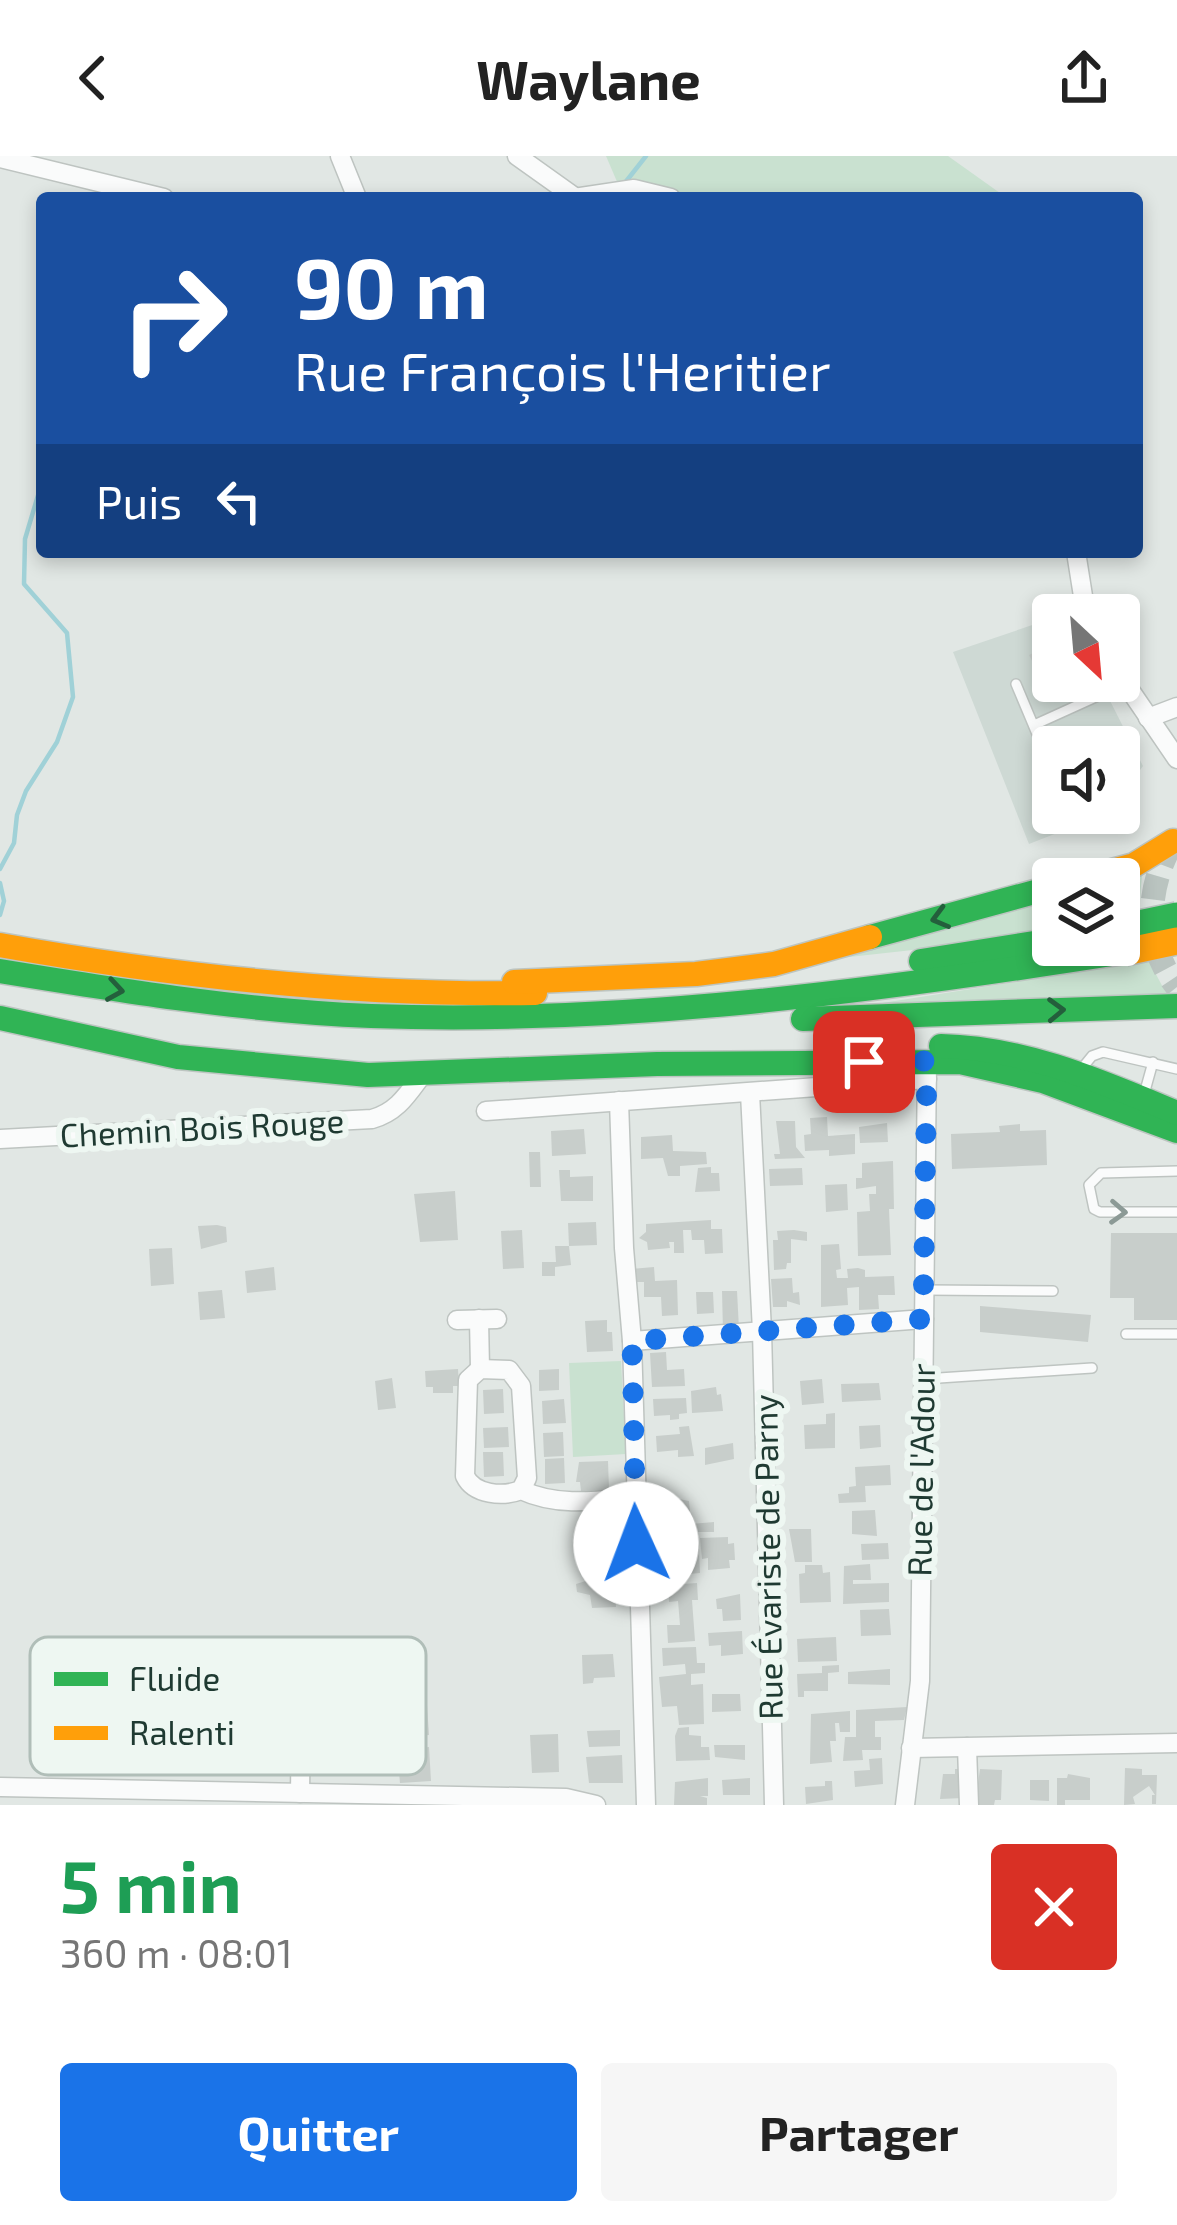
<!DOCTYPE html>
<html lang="fr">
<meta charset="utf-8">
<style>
:root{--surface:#fff;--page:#f6f6f6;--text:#222;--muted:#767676;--accent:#1a73e8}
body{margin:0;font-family:"Exo 2",sans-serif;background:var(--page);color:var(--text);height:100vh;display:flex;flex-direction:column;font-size:45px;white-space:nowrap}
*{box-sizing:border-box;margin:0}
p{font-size:39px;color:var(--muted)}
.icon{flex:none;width:66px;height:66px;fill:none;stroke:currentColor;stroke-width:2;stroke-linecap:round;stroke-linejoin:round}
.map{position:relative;height:1649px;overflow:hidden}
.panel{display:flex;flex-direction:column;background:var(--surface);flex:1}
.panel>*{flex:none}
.top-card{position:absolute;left:36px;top:36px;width:1107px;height:366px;border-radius:12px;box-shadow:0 6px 18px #0003;background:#1a4fa0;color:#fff;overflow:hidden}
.needle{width:78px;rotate:154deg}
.buttons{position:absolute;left:1032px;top:438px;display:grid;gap:24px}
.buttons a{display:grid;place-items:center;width:108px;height:108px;border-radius:12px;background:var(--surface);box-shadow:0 6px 18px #0003;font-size:60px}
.pin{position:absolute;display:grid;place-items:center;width:102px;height:102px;color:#fff;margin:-51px;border-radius:24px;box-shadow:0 6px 18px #0006}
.me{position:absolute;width:132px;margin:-66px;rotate:358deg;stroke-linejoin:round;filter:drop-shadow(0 0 9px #0008)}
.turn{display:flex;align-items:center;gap:42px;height:252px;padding:0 60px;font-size:54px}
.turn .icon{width:156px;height:156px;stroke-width:2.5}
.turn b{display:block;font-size:84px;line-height:102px}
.then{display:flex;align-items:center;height:114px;padding:0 60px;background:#0003;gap:24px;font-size:45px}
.round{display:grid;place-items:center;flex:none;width:126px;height:126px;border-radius:12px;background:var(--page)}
.headline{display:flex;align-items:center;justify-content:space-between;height:204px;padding:0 60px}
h1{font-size:72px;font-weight:700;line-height:90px;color:#1e9e55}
.cta{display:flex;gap:24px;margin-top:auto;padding:24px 60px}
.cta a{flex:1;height:138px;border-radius:12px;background:var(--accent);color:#fff;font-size:48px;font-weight:700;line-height:138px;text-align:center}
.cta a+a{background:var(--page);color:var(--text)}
header{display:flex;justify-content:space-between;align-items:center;height:156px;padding:0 60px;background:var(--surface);font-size:54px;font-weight:700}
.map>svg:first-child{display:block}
.built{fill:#ced9d4}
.green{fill:#c9e1d0}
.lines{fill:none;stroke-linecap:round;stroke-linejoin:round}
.stream{stroke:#a0d1d7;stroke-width:4.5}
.building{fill:#c8cecb}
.secondary-tunnel{stroke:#bac4c0;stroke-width:24;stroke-dasharray:24 12;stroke-linecap:butt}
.lane-casing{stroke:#bec4c1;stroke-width:12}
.street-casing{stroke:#bec4c1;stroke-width:21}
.fast-casing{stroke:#bdc5c1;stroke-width:27}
.slow-casing{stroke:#bdc5c1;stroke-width:27}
.lane{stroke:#fafbfb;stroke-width:9}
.street{stroke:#fafbfb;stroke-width:18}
.fast{stroke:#30b455;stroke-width:24}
.slow{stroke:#ff9f0a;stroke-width:24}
.fast-bridge-casing{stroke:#bbc4c1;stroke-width:30;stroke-linecap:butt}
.slow-bridge-casing{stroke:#bbc4c1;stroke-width:30;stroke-linecap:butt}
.fast-bridge{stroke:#30b455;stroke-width:27}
.slow-bridge{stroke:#ff9f0a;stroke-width:27}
.oneway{stroke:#245f3c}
.oneway2{stroke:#8c9a96}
.route{stroke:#1a73e8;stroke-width:21;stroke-dasharray:0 37.8}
.labels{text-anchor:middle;stroke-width:12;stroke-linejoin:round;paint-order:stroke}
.street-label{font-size:33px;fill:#1f3a32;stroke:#eef7f2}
.key{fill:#eef7f2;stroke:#b0beb8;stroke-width:3}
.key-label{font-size:33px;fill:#1f3a32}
</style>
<header><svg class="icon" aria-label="back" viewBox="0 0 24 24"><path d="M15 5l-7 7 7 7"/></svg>Waylane<svg class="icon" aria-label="share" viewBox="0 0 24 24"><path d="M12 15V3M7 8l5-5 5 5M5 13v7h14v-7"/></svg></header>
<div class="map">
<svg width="1177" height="1649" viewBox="0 0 1177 1649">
<rect width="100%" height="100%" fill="#e1e7e4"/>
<!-- built -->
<path class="built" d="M1053,462v63h47l43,85 -24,33v-52h-66v66h55l-79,31 -76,-192z"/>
<!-- green -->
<g class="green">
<path d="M606,0h342l59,42h-383z"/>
<path d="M1143,713c-7,51 -3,80 24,125l-316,14 277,-44 -9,-49v-36z"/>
<path d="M1053,738v33l-95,18 -145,16z"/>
<path d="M621,1205l5,93 -53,3 -4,-94z"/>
</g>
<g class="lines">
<!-- stream -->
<g class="stream">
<path d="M624,28l22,-28"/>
<path d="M0,713l14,-26 3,-28 9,-24 31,-49 16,-45 -6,-64 -43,-49 1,-45 17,-57"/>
<path d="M0,727l4,18 -4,14"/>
</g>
</g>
<!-- building -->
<g class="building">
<path d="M1050,489l3,38 -8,3 -16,-31z"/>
<path d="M827,961l1,19 27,-2v20l-26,2v-6l-24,1 -1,-16 7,-1 -1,-16z"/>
<path d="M776,965h19l1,26 9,11 -30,1 -1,-5h6z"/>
<path d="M887,967l1,19 -28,1 -1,-16z"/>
<path d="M1020,968v7l26,-1 1,35 -95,4 -1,-35 49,-2 -1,-6z"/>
<path d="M584,973l2,25 -34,2 -1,-25z"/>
<path d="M672,979l1,16 33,1 1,12 -27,2v10h-12l-5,-18 -22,1v-22z"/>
<path d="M529,996h11l1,35h-11z"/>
<path d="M893,1005l1,48h-5l2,46 -33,1 -1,-44 13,-1 -1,-17h7v-8l-20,3v-11h6v-15z"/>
<path d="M711,1011v6h8l1,18 -25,1 3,-24z"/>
<path d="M802,1012l1,17 -33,1 -1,-17z"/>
<path d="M559,1014h11v7l23,-1v25h-32z"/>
<path d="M847,1028l1,26 -22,2 -1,-27z"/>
<path d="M455,1035l3,49 -38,2 -6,-48z"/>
<path d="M711,1064v9h11l1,24 -18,1 -1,-14h-12l-1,-10h-8l1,23h-10v-11h-5l1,6 -22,2 -1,-8 -8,-4 7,-6v-8z"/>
<path d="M596,1066l1,23 -28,1 -1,-23z"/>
<path d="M217,1069l9,2 1,15 -26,7 -3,-23z"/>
<path d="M522,1074l2,38 -21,1 -2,-38z"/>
<path d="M794,1074l13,2v9l-16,-2v24h-4l-1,6 -12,1 -1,-30h5l-1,-9z"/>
<path d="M1111,1077h66v87h-43v-22h-24z"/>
<path d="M839,1088l2,25 -5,1 1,8h11l-1,-9 11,-1 7,2v7l29,-1 1,19h-17l1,14 -20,1v-23l-12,1 1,17 -27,2v-62z"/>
<path d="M555,1090h14l2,19 -16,2v9h-13v-14h14z"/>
<path d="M172,1092l2,36 -23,2 -2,-37z"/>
<path d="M274,1111l2,23 -29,3 -2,-22z"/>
<path d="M654,1111l1,14 22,-1 1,35 -16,1 -1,-19h-17v-15h-12l-1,-13z"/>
<path d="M792,1122l1,15 6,-1 1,13 -13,-4v6h-14l-2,-28z"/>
<path d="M222,1134l3,28 -25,2 -2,-28z"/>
<path d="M722,1135h15l2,38 -16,3z"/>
<path d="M696,1136h17l1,21 -17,1z"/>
<path d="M980,1150l111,9 -3,27 -108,-10z"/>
<path d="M607,1164v12h5l1,19 -26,1 -2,-31z"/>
<path d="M666,1196l1,18 17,-1 1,17 -33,1 -2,-34z"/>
<path d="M458,1213l1,17h-6v7h-20v-6h-7l-1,-16z"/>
<path d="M559,1213v21l-20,1v-21z"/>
<path d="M392,1222l4,30 -18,2 -3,-29z"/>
<path d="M822,1223l2,24 -22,2 -2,-24z"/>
<path d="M879,1227l2,17 -39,2 -1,-18z"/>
<path d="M716,1231l1,8 4,-1 2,17 -31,2 -1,-22z"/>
<path d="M503,1233l1,24 -20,1 -1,-24z"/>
<path d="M686,1242l1,15 -8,1v5l-9,1v-5l-16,1 -1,-17z"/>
<path d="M564,1243l2,24 -23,1 -1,-23z"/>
<path d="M835,1257v35l-30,1 -1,-24 22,-1v-10z"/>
<path d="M880,1269l1,22 -21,2 -1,-23z"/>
<path d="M689,1270l5,30 -16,1v-7l-21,2 -1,-16 24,-2 -1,-7z"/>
<path d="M508,1271l1,20 -25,1 -1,-20z"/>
<path d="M563,1276l1,24 -20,1 -1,-24z"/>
<path d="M733,1287l1,16 -29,6v-17z"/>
<path d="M483,1296h20l1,24 -20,1z"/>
<path d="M564,1302l1,25 -20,1v-25z"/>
<path d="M608,1305l1,29 -28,1 -1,-9h-4l3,-20z"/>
<path d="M890,1309l1,20 -26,1 1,16 -27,1 -1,-9 11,-1v-6l7,-1 -1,-19z"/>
<path d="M679,1343l10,2 2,23 23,-2v10h-16l2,41 -33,3v-6l19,-1 -1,-32h-5l-1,-22 -22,1 -1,-16z"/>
<path d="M875,1354l2,26 -25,-2v-23z"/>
<path d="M676,1371l1,25h-4l1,7 -14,1 -1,-32z"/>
<path d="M789,1373h22l1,33h-17z"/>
<path d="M728,1381v7l6,-1 1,17h-6l1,8 -22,2v-12l-6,1 -2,-21z"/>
<path d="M888,1387l1,16 -27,1 -1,-16z"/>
<path d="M613,1407l3,44 -24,1 -2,-13 -13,-3 -1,-8 13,-4 -1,-15z"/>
<path d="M870,1408l1,16h-18v4l36,-1v19l-46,2 1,-38z"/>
<path d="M805,1409h17l1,8 7,-1 1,30 -31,1 -1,-29 6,-1z"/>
<path d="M697,1427l1,17h-6l3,41 -27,2 -1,-18h13l-2,-24 -9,1 -1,-17z"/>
<path d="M740,1438l1,26 -18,1 -1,-12h-5l-1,-10z"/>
<path d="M889,1453l2,26 -30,1 -1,-26z"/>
<path d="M742,1475l1,23 -22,2v-11l-12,1 -1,-13z"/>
<path d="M836,1481l1,24 -39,1 -1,-23z"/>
<path d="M696,1491l1,16h8v10l-14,1v11l12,-1 1,40 -25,1 -2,-19 -15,1 -3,-30 27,-3 -1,-10 -22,2 -1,-18z"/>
<path d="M613,1498l2,23 -21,1 -1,5 -10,1 -1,-29z"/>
<path d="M839,1509v7l-11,1v18h-24v6h-6l-1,-23 25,-1v-7z"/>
<path d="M890,1513v16l-42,-1v-12z"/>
<path d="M712,1538h28l1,17 -29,1z"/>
<path d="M427,1549l2,30 -26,2 -1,-30z"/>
<path d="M907,1551l-3,13 -29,1v16h6v13h-19l1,10 -20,1 2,-24h11v-27z"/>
<path d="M850,1555v21h-10l-1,-9h-4l1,18h-6l2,21 -22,2 1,-50z"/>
<path d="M689,1571v8l12,1v11h8l1,13 -34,1 -1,-25 3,-8z"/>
<path d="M620,1574v16l-31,1 -2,-16z"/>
<path d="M558,1578l1,38 -27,1 -2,-38z"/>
<path d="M714,1589h31v15l-30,-3z"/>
<path d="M429,1591l2,34 -31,2 -3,-33z"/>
<path d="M622,1599l1,28h-34l-3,-26z"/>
<path d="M882,1602l1,26 -28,3 -1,-16 16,-1 -1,-11z"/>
<path d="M1125,1612l17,1v6h15l-1,29h-4v-9h3l-6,-9 -16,11 2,7 -11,1z"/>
<path d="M955,1613h8v29l-23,1 3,-25h12z"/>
<path d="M980,1613l22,1 -1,30h-6l-1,5h-19z"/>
<path d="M1068,1618l22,4v22h-25v5h-8v-27h10z"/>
<path d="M708,1622v18h-8l7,2v7h-33l1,-23z"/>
<path d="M750,1622v17h-27l-1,-15z"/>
<path d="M1030,1624h19v21l-19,-1z"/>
<path d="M825,1625h7l1,19 -27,4 -1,-17 20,-1z"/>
</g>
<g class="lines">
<!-- secondary-tunnel -->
<path class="secondary-tunnel" d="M1172,687c-26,46 -29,101 5,144"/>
<defs>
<g id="lane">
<path d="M1016,528l37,88"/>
<path d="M1034,569l64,-29h35"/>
<path d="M1079,916l13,-16 11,-4 74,17"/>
<path d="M1143,942l10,-36"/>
<path d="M1177,1015l-76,2 -12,12 5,24 6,3h77"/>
<path d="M926,1134l127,1"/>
<path d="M1126,1178h51"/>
<path d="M924,1223l168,-11"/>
</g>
<g id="street">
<path d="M340,0l17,42"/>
<path d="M517,0l59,42"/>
<path d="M0,2l164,40"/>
<path d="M574,42l60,-9 37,9"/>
<path d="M1076,396l10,63"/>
<path d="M1119,518l58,85"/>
<path d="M1148,562l29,-11"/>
<path d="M750,937l12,238 12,474"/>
<path d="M619,945l5,147 8,93 14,464"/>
<path d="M486,955l441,-32"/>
<path d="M0,983l372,-20c25,-7 35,-24 50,-44"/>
<path d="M479,1163l1,50"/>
<path d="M457,1164l40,-1"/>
<path d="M632,1185l292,-22"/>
<path d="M521,1334c-18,7 -47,5 -56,-14l3,-96 12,-11 29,1 12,16 6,92 -6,12c37,17 74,11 113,7"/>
<path d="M967,1591l2,58"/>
<path d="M911,1592l266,-5"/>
<path d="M0,1631l566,11 30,7"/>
<path d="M300,1637l1,-76"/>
<path d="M905,1649l15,-124 7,-620"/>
</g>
<g id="fast">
<path d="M870,781l183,-50"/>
<path d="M921,805l132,-21"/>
<path d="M0,815c123,20 246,40 371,45 253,9 505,-25 754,-64"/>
<path d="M0,862l178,39 190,18 289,-11 303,-2 83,19 134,50"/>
<path d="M803,863l374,-13"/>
<path d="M941,890c85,2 159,35 236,67"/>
</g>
<g id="slow">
<path d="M1082,723l52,-14 39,-24"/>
<path d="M0,789c178,32 354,51 535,48"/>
<path d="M514,826l182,-8 78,-10 96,-27"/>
</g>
</defs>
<!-- lane casing -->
<use href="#lane" class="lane-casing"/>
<!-- street casing -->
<use href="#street" class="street-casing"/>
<!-- fast casing -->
<use href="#fast" class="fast-casing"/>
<!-- slow casing -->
<use href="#slow" class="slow-casing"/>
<!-- lane -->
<use href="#lane" class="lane"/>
<!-- street -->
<use href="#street" class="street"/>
<!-- fast -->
<use href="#fast" class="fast"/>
<!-- slow -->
<use href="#slow" class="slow"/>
<defs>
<path id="fast-bridge" d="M1120,772l57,-12"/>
<path id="slow-bridge" d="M1125,796l52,-11"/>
</defs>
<!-- fast-bridge casing -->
<use href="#fast-bridge" class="fast-bridge-casing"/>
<!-- slow-bridge casing -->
<use href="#slow-bridge" class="slow-bridge-casing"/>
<!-- fast-bridge -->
<use href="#fast-bridge" class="fast-bridge"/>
<!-- slow-bridge -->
<use href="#slow-bridge" class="slow-bridge"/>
</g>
<!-- one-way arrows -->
<defs><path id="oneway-chevron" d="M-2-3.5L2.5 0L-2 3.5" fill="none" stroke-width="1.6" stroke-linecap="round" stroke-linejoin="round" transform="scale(3)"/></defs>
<g class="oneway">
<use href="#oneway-chevron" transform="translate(940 762) rotate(165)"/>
<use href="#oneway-chevron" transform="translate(115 834) rotate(9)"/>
<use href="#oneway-chevron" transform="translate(1056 854) rotate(-2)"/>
</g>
<use class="oneway2" href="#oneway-chevron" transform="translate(1118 1056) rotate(3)"/>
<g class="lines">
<!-- route -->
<path class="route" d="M636,1388l-4,-203 291,-22 4,-258 -63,1"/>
</g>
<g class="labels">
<!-- street labels -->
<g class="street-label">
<text transform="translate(202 972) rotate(-3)" y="12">Chemin Bois Rouge</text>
<text transform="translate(921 1314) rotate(-89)" y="12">Rue de l'Adour</text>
<text transform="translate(768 1401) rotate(-91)" y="12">Rue Évariste de Parny</text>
</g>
</g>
<!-- legend -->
<rect x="30" y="1481" width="396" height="138" rx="18" class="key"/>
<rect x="54" y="1516" width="54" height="14" fill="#30b455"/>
<rect x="54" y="1570" width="54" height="14" fill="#ff9f0a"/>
<g class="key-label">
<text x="129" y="1535">Fluide</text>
<text x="129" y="1589">Ralenti</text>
</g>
</svg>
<div class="buttons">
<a><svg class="needle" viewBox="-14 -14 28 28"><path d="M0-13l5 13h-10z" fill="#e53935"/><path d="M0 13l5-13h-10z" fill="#767676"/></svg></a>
<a><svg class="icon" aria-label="sound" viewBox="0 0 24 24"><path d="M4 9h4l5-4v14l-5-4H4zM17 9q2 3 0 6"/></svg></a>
<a><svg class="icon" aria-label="layers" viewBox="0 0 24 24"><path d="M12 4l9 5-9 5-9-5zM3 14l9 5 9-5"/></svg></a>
</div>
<div class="pin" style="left:864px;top:906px;background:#d93025"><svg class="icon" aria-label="arrive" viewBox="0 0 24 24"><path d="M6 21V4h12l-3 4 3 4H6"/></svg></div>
<svg class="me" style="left:636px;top:1388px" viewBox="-20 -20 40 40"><circle r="19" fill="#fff"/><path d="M0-13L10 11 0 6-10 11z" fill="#1a73e8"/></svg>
<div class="top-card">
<div class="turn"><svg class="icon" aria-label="right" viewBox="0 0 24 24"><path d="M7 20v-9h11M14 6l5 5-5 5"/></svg><div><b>90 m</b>Rue François l'Heritier</div></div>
<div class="then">Puis<svg class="icon" aria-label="left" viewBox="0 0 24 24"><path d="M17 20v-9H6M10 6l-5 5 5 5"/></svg></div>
</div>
</div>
<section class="panel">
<div class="headline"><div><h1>5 min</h1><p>360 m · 08:01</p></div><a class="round" style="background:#d93025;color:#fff"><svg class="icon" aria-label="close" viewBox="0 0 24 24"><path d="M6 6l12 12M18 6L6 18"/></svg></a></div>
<div class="cta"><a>Quitter</a><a>Partager</a></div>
</section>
